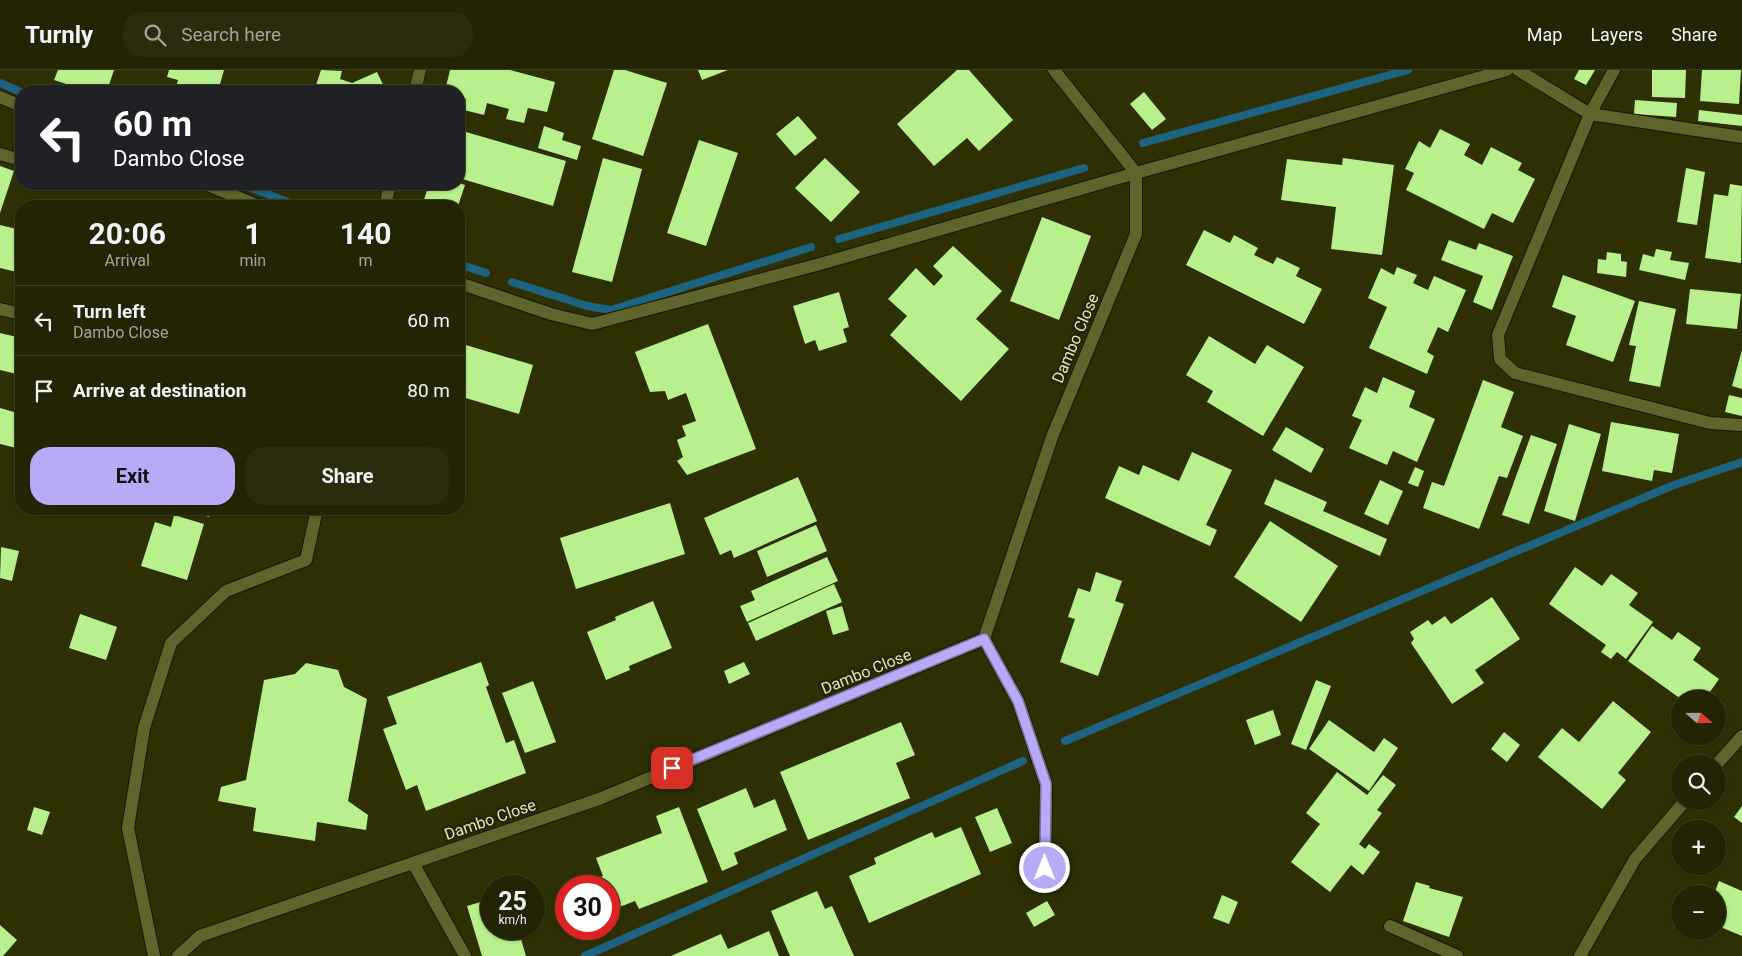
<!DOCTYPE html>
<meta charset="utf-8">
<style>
:root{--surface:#222403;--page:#2a2c0d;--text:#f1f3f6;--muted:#a2a49a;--line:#3f4125;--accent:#b9aaf7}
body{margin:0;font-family:Roboto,sans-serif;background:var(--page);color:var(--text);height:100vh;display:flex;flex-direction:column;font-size:19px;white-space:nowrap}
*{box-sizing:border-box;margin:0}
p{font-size:16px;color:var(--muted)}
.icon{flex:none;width:28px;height:28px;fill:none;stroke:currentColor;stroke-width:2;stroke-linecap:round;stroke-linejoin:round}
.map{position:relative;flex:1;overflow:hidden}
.panel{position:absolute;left:15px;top:130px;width:450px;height:315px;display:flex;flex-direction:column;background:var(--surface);border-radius:20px;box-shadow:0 1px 4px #0004,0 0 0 1px var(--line)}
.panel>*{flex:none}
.banner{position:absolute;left:15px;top:15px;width:450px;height:105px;border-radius:20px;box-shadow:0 1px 4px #0004,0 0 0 1px var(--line);background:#202124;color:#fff;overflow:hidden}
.needle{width:32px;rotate:110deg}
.fabs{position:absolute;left:1671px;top:620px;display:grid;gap:10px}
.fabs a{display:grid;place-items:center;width:55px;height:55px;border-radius:50%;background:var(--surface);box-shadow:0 1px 4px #0004,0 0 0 1px var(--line);font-size:25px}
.speed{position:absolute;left:480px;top:805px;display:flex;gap:10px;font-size:25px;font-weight:700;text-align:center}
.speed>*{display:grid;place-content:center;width:65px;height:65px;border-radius:50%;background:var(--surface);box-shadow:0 1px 4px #0004,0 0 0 1px var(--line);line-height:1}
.speed small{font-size:12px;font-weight:400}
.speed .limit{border:8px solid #d22;background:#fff;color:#111}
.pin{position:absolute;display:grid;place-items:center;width:42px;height:42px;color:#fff;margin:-21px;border-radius:10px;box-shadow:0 2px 8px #0006}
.me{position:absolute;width:55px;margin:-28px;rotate:0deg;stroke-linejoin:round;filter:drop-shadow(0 0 4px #0008)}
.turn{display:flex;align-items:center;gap:18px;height:105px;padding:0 15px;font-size:22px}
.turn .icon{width:65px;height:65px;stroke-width:2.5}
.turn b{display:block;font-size:35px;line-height:42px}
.eta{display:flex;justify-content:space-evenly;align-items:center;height:85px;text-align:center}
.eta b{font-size:30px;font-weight:700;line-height:35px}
.primary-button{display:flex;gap:10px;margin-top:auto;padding:10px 15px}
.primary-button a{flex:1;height:58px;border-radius:20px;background:var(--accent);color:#111;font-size:20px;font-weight:700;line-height:58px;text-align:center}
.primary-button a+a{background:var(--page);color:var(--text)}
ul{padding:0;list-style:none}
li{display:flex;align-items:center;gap:15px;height:70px;padding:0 15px;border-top:1px solid var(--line)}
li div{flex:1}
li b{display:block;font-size:19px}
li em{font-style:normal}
header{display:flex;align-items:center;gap:30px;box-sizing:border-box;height:70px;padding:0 25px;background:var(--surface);border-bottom:1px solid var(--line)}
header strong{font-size:24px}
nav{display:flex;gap:28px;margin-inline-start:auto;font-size:18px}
.search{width:350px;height:45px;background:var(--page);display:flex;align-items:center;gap:12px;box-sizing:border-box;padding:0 18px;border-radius:20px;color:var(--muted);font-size:19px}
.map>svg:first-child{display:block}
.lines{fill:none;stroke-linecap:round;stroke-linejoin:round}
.stream{stroke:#1d6382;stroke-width:8}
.building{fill:#b8f08d}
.service-casing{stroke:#161800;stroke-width:14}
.minor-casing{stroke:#161800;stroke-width:14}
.service{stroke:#5f632c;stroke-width:12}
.minor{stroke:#5f632c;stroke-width:12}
.route-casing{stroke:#786ea1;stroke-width:12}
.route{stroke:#b9aaf7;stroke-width:9}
.labels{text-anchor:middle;stroke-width:5;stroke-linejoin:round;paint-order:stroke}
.street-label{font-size:16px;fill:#e1e4c7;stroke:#242600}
</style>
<header>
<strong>Turnly</strong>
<div class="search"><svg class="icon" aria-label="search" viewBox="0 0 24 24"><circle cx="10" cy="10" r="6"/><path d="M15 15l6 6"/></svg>Search here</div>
<nav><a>Map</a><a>Layers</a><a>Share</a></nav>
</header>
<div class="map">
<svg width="1742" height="886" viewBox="0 0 1742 886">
<rect width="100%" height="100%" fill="#2e3004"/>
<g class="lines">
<!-- stream -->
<g class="stream">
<path d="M0,13l21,9"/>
<path d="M1143,73l265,-73"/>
<path d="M241,114l57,22"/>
<path d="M839,169l245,-71"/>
<path d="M459,194l27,9"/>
<path d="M512,212l75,24 24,4 200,-63"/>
<path d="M1065,671l609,-256 68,-23"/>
<path d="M585,886l438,-195"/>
</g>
</g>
<!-- building -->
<g class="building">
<path d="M58,0h56l-7,21h-19l-34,-11z"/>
<path d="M169,0h55l-6,21h-43l3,-11 -11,-3z"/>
<path d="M321,0l21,1 -2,8 12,4 25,-11 9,19h-72z"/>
<path d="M450,0h60l45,12 -8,30 -19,-4 -4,15 -18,-4 3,-10 -22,-6 -3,12 -20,-5 2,-11 -7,-2v-6h-14z"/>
<path d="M614,0h11l42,13 -24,73 -51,-17z"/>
<path d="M698,0h30l-26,10z"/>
<path d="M957,0h12l44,50 -34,31 -12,-13 -33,28 -37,-42z"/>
<path d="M1579,0h16l-9,15 -12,-6z"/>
<path d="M1652,0h34l-1,28 -33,-1z"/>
<path d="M1702,0h39l-2,34 -39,-3z"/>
<path d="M1144,22l22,27 -14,11 -22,-26z"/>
<path d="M1635,30l42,3 -1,14 -42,-3z"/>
<path d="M1699,40l43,5v11l-44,-5z"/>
<path d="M798,46l19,22 -22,18 -19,-22z"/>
<path d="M544,56l20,7 -2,7 19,6 -4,14 -39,-12z"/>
<path d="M1440,59l30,15 -6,11 18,10 9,-18 31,16 -4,7 17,9 -22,44 -21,-10 -8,16 -78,-39 8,-17 -9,-4 14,-28 11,7z"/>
<path d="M459,60l107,31 -13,45 -94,-28z"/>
<path d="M699,70l39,13 -32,93 -39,-13z"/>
<path d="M603,88l39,11 -30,113 -40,-10z"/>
<path d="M825,88l35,34 -29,30 -36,-34z"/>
<path d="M1343,88l51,7 -12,90 -51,-6 5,-42 -55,-7 6,-41 55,6z"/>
<path d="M0,96l14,5 -14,42z"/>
<path d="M1686,98l19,4 -8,53 -20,-3z"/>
<path d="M459,113l6,2 -7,21h-36l7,-22z"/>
<path d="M1730,114l12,2 -1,77 -36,-5 9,-64 14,2z"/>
<path d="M1042,147l49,19 -32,84 -49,-19z"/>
<path d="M0,155l21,5v24l-4,18 -17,-4z"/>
<path d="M1204,160l26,13 4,-8 24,13 -4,7 19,9 4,-7 23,11 -4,8 26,13 -18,35 -118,-59z"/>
<path d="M1449,170l27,10 3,-7 34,13 -21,54 -19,-8 10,-26 -42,-16z"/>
<path d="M953,176l49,45 -26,28 33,30 -48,52 -71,-66 17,-19 -19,-17 28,-31 18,18 9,-10 -10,-10z"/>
<path d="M1656,179l16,3 -2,8 19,3 -4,17 -46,-10 4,-16 11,3z"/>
<path d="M1607,182l14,2v7l6,1 -1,15 -29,-4 1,-14 8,1z"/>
<path d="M1397,197l20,8 -4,8 15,7 6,-14 32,14 -18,42 -10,-5 -11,25 7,4 -7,18 -58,-26 18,-41 -19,-9 13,-30 13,7z"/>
<path d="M1563,205l72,26 -22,61 -47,-17 10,-29 -24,-9z"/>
<path d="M1690,219l51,5 -4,35 -51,-5z"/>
<path d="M839,222l10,35 -6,2 4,13 -28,9 -4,-11 -10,4 -12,-38z"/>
<path d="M1639,231l37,8 -16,78 -31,-6 7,-35 -7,-1z"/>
<path d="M708,254l48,125 -69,26 -10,-14 6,-4 -6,-17 9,-4 -4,-10 14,-5 -10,-28 -18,7 -3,-9 -15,1 -15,-40z"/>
<path d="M0,263l21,5v37l-21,-5z"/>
<path d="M1209,266l46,28 12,-19 37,22 -41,69 -56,-34 6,-11 -27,-16z"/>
<path d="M459,273l74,22 -14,49 -60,-18z"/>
<path d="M1742,280v39l-10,-3z"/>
<path d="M1383,307l32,14 -6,16 26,12 -18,43 -24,-11 -6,14 -38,-17 13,-28 -10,-4 13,-29 12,6z"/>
<path d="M1483,310l31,12 -13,35 22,9 -16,42 -8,-2 -20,53 -56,-21 9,-26 12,4z"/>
<path d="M1729,325l13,3v18l-17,-4z"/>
<path d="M0,338l21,6v35l-21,-5z"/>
<path d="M1611,352l68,12 -7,39 -18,-3 -2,11 -50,-10z"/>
<path d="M1569,354l32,10 -26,87 -31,-10z"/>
<path d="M1286,357l38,22 -13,24 -39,-23z"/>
<path d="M1531,365l26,9 -28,80 -27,-9z"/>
<path d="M1192,382l40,18 -26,55 11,5 -7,16 -105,-48 14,-32 20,9 4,-10 36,16z"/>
<path d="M1415,397l9,4 -6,16 -10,-4z"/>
<path d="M798,407l19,44 -83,37 -3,-8 -11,5 -16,-37z"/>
<path d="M1275,409l52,23 -4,9 64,28 -7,17 -116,-52z"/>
<path d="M1380,410l23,11 -15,34 -24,-11z"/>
<path d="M670,433l15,51 -109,35 -16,-51z"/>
<path d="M185,439h26l-2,8z"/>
<path d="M174,445l30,9 -17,56 -46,-14 14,-44 16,5z"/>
<path d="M1270,451l68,45 -37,56 -67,-45z"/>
<path d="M816,455l11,26 -60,26 -10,-26z"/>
<path d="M1,477l18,4 -7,30 -12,-3z"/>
<path d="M827,487l11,24 -91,41 -7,-16 15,-6 -4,-9z"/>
<path d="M1575,497l27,19 9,-12 27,19 -9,12 24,17 -27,37 -9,-7 -6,7 -10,-7 5,-7 -57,-41z"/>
<path d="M1096,502l26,9 -7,20 9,3 -26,72 -38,-14 15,-43 -7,-2 10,-29 12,4z"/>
<path d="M834,514l8,18 -86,39 -8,-18z"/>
<path d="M1492,527l28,42 -45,31 9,13 -32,21 -41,-61 3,-4 -4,-7 18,-12 4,5 13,-9 6,8z"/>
<path d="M653,531l19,47 -43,18 1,4 -24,10 -19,-48 29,-12 -1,-3z"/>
<path d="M842,536l7,24 -16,5 -7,-24z"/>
<path d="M80,544l37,13 -11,33 -37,-12z"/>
<path d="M1652,556l20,14 6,-8 23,16 -8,12 26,19 -14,20h-24l-53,-38z"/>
<path d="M481,592l8,23 -3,2 20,56 8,-3 12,33 -100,38 -9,-26 -11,5 -23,-61 14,-5 -10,-27z"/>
<path d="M744,592l6,12 -21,10 -5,-13z"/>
<path d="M306,593l32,7 6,17 23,12 -19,102 20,14 -2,15 -49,-8 -2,19 -62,-10 3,-23 -38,-7 3,-14 25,-7 18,-100 31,-6z"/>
<path d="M1316,610l15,6 -25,64 -15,-6z"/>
<path d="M533,611l23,61 -31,11 -23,-60z"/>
<path d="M1613,631l38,31 -33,41 8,7 -24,29 -64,-52 24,-29 17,14z"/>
<path d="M1273,640l8,25 -26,10 -9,-25z"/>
<path d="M1329,650l45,32 10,-14 14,10 -29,43 -60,-42z"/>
<path d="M901,652l14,33 -19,8 14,35 -102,42 -28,-68z"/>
<path d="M1504,662l16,13 -13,17 -16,-13z"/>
<path d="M1337,702l30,23 16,-20 13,10 -19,25 5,3 -23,31 6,5 4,-5 11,8 -17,23 -12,-10 -21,27 -39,-30 29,-38 -14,-11z"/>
<path d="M746,718l8,20 21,-9 12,31 -53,23 4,11 -16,7 -25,-62z"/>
<path d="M1742,736v17l-8,-6z"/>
<path d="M34,737l16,5 -8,23 -15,-5z"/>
<path d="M679,737l29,75 -69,27 -4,-8 -26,10v-25h-33l27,-10 -7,-18 66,-25 -6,-17z"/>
<path d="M997,738l15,35 -22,9 -15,-35z"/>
<path d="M961,757l20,47 -112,49 -20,-47 27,-12 -2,-6 58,-26 3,6z"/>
<path d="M1719,811l23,10v45l-24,-10v-32h-4z"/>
<path d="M1416,812l14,4 -1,2 34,9 -14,40 -46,-16z"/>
<path d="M817,821l8,18 7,-3 22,50h-64l-19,-45z"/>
<path d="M1222,825l16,7 -9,22 -16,-6z"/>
<path d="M491,829v30h27l8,27h-44l-15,-50z"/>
<path d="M1047,831l8,14 -21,12 -8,-14z"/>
<path d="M0,855l17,15 -14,16h-3z"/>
<path d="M769,861l10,25h-108l50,-22 7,15z"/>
</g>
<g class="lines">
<defs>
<g id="service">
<path d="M0,84l21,6"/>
<path d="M0,239l21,5"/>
<path d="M413,793l52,93"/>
<path d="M1390,856l67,30"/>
</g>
<g id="minor">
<path d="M1518,0l72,44 152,23"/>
<path d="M1614,0l-24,44 -92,221 2,24 15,14 195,50 32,2"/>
<path d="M415,21l5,-21"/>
<path d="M0,27l21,9"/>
<path d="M205,114l54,22"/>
<path d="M385,136l5,-22"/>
<path d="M459,213l92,31 41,10 228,-60 316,-91 371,-103"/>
<path d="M984,569l34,62 28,83 -1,84"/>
<path d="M1717,694l25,-28"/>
<path d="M154,886l-26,-128 16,-100 27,-85 55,-52 80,-31 11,-51"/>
<path d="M178,886l22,-20 399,-137 385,-160 68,-202 84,-203v-61l-82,-103"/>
<path d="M1580,886l55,-97 50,-58"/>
</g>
</defs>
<!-- service casing -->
<use href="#service" class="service-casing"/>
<!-- minor casing -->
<use href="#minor" class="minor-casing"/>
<!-- service -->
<use href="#service" class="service"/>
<!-- minor -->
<use href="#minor" class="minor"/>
</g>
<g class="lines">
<defs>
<path id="route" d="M672,698l312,-129 34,62 28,83 -1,84"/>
</defs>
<!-- route casing -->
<use href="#route" class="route-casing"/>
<!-- route -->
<use href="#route" class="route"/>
</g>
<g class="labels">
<!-- street labels -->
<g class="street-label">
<text transform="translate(1075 268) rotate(-67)" y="6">Dambo Close</text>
<text transform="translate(866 601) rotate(-22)" y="6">Dambo Close</text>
<text transform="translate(490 749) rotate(-19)" y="6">Dambo Close</text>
</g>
</g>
</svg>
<div class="fabs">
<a><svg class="needle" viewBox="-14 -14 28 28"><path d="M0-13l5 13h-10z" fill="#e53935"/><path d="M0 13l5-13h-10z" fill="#a2a49a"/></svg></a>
<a><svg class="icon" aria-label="search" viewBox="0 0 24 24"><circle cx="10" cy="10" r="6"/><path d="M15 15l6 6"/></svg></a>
<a>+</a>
<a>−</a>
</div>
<div class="speed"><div>25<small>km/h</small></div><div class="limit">30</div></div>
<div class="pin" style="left:672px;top:698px;background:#d93025"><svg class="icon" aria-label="arrive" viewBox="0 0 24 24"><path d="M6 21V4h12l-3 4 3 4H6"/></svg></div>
<svg class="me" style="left:1045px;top:798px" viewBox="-20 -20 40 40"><circle r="17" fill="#b9aaf7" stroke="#fff" stroke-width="3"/><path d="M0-11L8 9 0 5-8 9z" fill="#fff"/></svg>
<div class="banner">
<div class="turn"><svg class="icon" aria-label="left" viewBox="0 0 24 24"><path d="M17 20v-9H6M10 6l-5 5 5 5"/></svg><div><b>60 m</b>Dambo Close</div></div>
</div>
<section class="panel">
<div class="eta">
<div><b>20:06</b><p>Arrival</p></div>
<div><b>1</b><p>min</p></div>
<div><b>140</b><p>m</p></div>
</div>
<ul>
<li><svg class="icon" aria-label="left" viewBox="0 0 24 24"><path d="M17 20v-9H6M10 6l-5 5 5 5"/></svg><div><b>Turn left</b><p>Dambo Close</p></div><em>60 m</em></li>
<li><svg class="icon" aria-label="arrive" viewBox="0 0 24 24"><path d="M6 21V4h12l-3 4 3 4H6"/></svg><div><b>Arrive at destination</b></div><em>80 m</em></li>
</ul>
<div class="primary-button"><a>Exit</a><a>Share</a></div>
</section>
</div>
